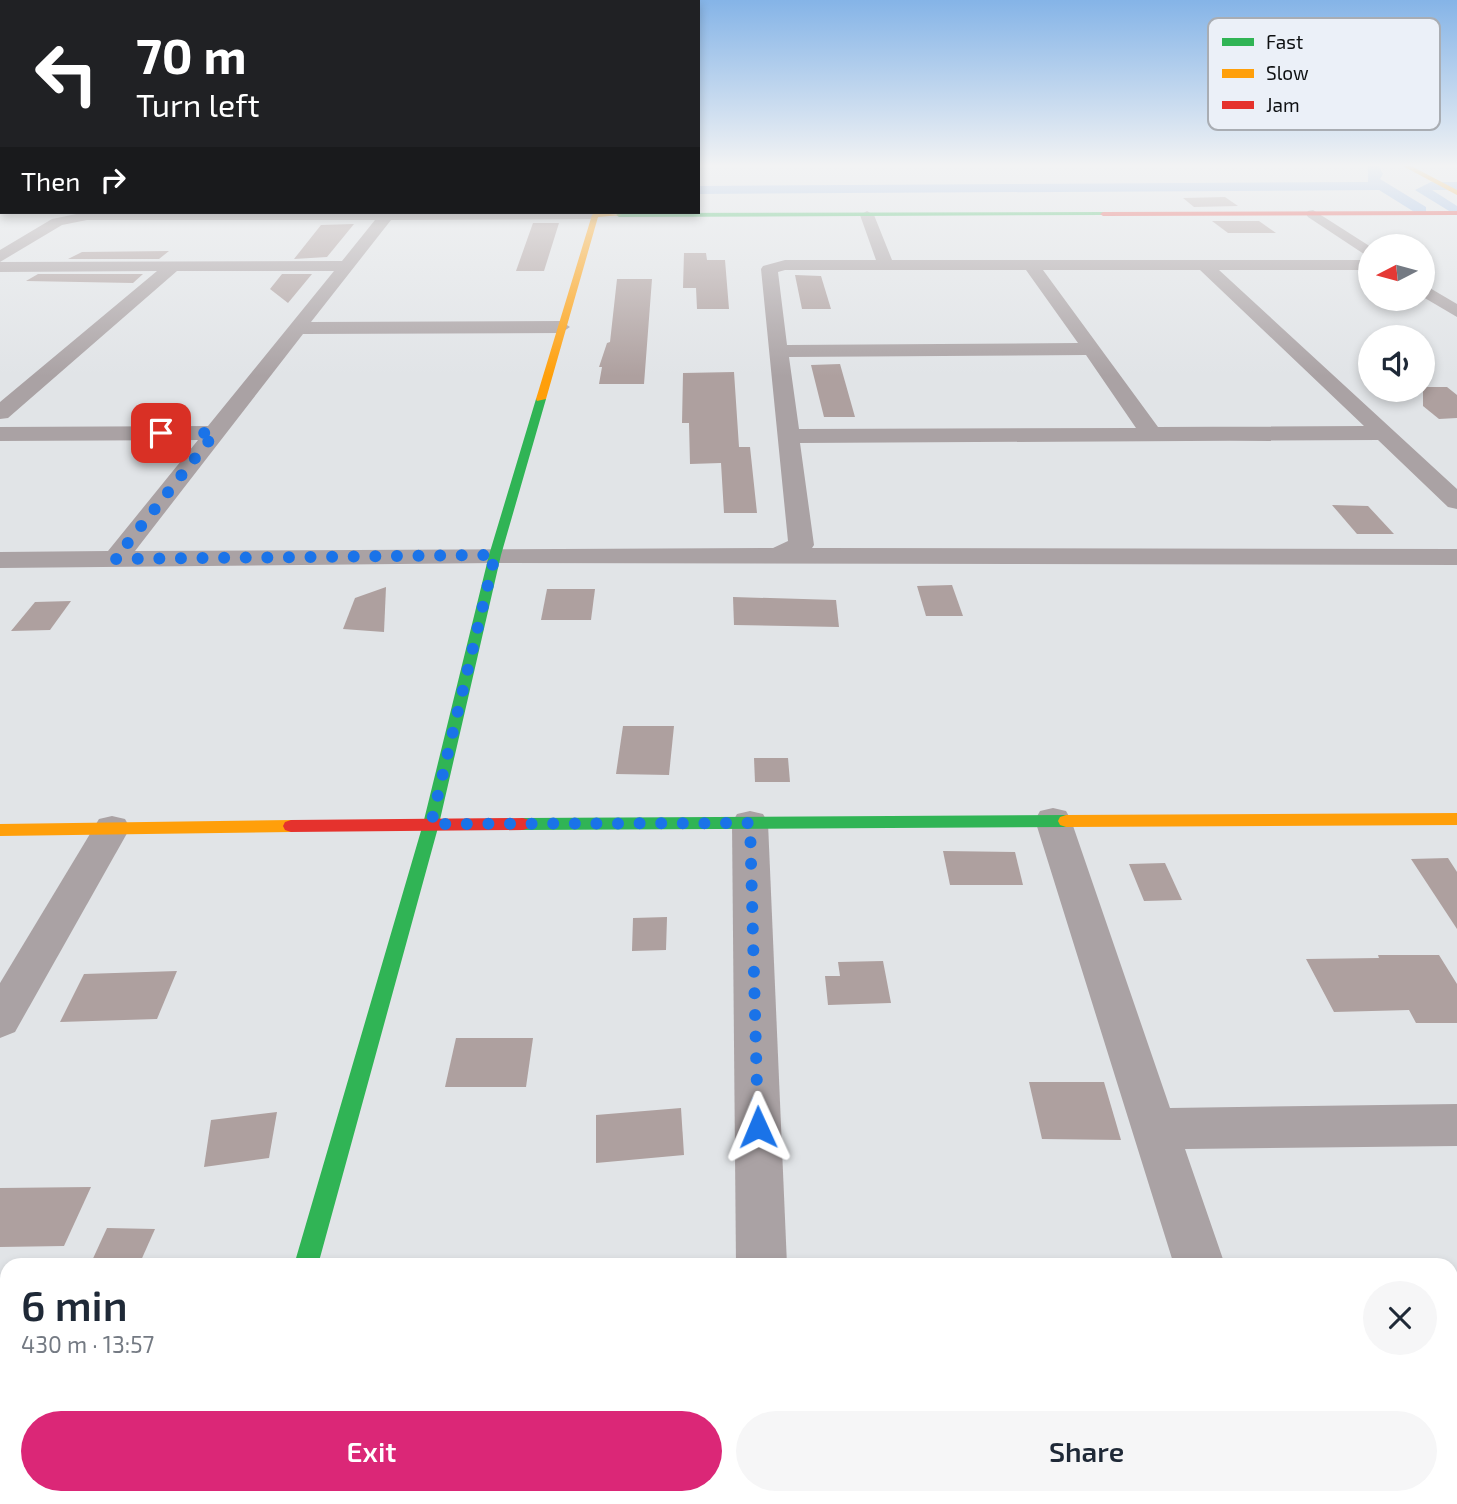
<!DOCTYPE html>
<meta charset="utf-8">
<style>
:root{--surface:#fff;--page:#f6f6f7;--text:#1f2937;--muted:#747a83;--accent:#db2777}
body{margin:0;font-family:"Exo 2",sans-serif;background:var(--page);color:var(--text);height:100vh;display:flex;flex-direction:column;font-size:26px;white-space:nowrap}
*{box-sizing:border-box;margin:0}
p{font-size:23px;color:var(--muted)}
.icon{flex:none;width:38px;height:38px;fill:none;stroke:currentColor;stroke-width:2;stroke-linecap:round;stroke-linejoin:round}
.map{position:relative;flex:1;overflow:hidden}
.details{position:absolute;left:0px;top:1258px;width:1458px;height:247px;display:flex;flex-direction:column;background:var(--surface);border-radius:21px 21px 0 0;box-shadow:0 4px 10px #0003}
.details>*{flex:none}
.guide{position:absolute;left:0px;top:0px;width:700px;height:214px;box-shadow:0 4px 10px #0003;background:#202124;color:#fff;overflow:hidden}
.needle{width:46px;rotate:264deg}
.buttons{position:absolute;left:1358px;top:234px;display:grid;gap:14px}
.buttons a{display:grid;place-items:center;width:77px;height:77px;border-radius:50%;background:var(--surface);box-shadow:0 4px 10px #0003;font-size:35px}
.pin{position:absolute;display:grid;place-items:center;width:60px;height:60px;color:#fff;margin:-30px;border-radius:14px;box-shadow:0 4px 10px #0006}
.me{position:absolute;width:77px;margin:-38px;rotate:359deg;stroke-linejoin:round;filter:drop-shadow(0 0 5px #0008)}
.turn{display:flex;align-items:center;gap:24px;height:147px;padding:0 21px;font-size:32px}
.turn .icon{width:91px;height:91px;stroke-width:2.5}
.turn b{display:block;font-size:49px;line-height:60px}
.then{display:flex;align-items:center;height:66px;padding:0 21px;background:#0003;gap:14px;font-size:26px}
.round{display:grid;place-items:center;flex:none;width:74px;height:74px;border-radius:37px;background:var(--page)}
.summary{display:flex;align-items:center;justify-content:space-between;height:119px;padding:0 21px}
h1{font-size:42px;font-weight:600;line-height:52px}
.action{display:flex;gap:14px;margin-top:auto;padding:14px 21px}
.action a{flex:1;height:80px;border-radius:42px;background:var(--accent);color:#fff;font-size:28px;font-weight:600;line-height:80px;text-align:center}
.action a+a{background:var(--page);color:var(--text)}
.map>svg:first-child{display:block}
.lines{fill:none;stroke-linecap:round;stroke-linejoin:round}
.canal{fill:#92b5e5;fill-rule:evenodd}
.building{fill:#aea09f}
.street{fill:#aaa2a4;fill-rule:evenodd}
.fast{fill:#30b455;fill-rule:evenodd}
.slow{fill:#ff9f0a;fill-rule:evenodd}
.jam{fill:#e5322d;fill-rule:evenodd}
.route{stroke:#1a73e8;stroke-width:12;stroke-dasharray:0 21.6}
.key{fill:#ebf0f8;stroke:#a9adb3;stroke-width:2}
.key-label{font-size:19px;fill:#0e1012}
</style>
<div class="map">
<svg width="1457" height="1504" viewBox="0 0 1457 1504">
<rect width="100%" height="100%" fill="#e1e4e7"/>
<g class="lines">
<!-- canal -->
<g class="canal">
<path d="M1368,165h10l5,9 -3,5 46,28v6h-10l-37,-23 -681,4v-8l670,-4z"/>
<path d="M0,182h2l-2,9z"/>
<path d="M1457,182v8h-25l25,16v8h-3l-39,-24 16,-8z"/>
</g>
</g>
<!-- building -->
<g class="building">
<path d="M1225,197l13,9 -44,1 -11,-9z"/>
<path d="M1212,221h47l17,12h-48z"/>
<path d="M533,223h26l-15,48h-28z"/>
<path d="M354,224l-27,33 -33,2 27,-34z"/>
<path d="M169,251l-10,8h-91l14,-7z"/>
<path d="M684,253h22l1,7h18l4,49h-32l-1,-21h-13z"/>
<path d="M38,274h105l-10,9 -107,-2z"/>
<path d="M282,274h30l-24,29 -18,-14z"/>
<path d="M795,275l26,1 10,33h-29z"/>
<path d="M617,279h35l-8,105h-45l3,-17h-3l8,-24 3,-1z"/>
<path d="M840,364l15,53h-31l-13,-52z"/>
<path d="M734,372l5,75h11l7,66h-33l-3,-50 -31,1 -1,-41h-7l1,-50z"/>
<path d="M1423,387h24l10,8v23l-18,1 -16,-13z"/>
<path d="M1332,505l36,1 26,28h-37z"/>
<path d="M952,585l11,31h-37l-9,-30z"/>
<path d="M386,587l-2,45 -41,-3 12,-31z"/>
<path d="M547,589h48l-4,31h-50z"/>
<path d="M733,597l103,3 3,27 -105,-2z"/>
<path d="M71,601l-21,29 -39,1 24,-29z"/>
<path d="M623,726h51l-5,49 -53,-1z"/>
<path d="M754,758h34l2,24h-35z"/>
<path d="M943,851l72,1 8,33h-73z"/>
<path d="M1448,858l9,14v57l-46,-70z"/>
<path d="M1165,863l17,37 -38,1 -15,-37z"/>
<path d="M667,917l-1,33 -34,1 1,-33z"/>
<path d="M1378,955h61l18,29v39h-41l-7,-13 -75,2 -28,-53 73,-1z"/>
<path d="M883,961l8,42 -63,2 -3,-29h15l-2,-14z"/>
<path d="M177,971l-20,48 -97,3 24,-48z"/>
<path d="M456,1038h77l-7,49h-81z"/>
<path d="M1029,1082h75l17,58 -79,-1z"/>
<path d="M681,1108l3,47 -88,8v-48z"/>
<path d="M277,1112l-8,46 -65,9 7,-47z"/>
<path d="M91,1187l-27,59 -64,1v-59z"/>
<path d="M107,1228l48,1 -16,36h-49z"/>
</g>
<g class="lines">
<!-- street -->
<g class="street">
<path d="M1313,210l58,37 -1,11 -62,-41 -2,-3 2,-3z"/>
<path d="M867,211l7,4 18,45h478v10h-151l238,219v20l-9,-2 -70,-67 -578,3 14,102 -2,3 645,1v16l-962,-2 -495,5v-16l108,-1 90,-111 -198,1v-14l208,-1 126,-155h-157l-169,147 -8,1v-17l157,-131 -157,1v-10l342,-1 33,-41h-288l-25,5 -62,37v-12l52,-31 34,-7h513l3,3 -7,4 -204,1 -80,102 250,-1 9,6 -9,6 -258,1 -168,217 638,-3 15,-7 -27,-272 2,-3 22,-6h91l-16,-45zM785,270h241l52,73 -291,2 -9,-73zM1043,270h157l164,156 -206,1zM1086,355l50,73 -337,1 -10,-72z"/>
<path d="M1423,284l34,20v13l-34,-20z"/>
<path d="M1053,808l13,3 5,9 99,288 287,-4v42l-272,3 40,116h-51l-139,-445 5,-9z"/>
<path d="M750,811l13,3 5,9 19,442h-51l-4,-442 5,-9z"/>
<path d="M112,816l13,3 5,9 -115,204 -15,6v-55l99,-164z"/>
<rect x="738" y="1498" width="60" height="6"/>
<path d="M1248,1498h60l2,6h-60z"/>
</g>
<!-- fast -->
<g class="fast">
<path d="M1103,212l2,3 -486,2 -3,-2 3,-2z"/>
<path d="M541,396l5,3 -45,156 -62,269 -121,441h-24l129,-441 66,-269 47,-156z"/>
<path d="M1066,815l6,2 2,4 -2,4 -6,2 -543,3 -6,-2 -2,-4 2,-4 6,-2z"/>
<path d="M226,1498h28l-2,6h-28z"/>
</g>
<!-- slow -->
<g class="slow">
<path d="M1401,165h8l48,25v5z"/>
<path d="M595,213l27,2 -24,2 -52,182 -9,2 -1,-2 56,-184z"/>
<path d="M1457,813v12l-391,2 -6,-2 -2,-4 2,-4 6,-2z"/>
<path d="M291,820l6,2 2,4 -2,4 -6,2 -291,4v-12z"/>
</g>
<!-- jam -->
<g class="jam">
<path d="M1457,211v4l-354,1 -3,-2 3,-2z"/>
<path d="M523,818l6,2 2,4 -2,4 -6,2 -232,2 -6,-2 -2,-4 2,-4 6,-2z"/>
</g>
</g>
<!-- sky -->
<linearGradient id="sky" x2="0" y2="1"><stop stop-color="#85b4e7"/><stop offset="0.44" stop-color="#f2f3f4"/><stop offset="1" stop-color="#f2f3f4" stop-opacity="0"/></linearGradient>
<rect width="1457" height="376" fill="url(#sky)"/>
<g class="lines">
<!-- route -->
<path class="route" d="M161,433h54l-100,126 380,-4 -64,269 319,-1 8,304"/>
</g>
<!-- legend -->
<rect x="1208" y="18" width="232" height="112" rx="10" class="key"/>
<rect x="1222" y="38" width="32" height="8" fill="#30b455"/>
<rect x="1222" y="69" width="32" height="9" fill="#ff9f0a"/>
<rect x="1222" y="101" width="32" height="8" fill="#e5322d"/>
<g class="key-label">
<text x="1266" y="49">Fast</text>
<text x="1266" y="80">Slow</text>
<text x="1266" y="112">Jam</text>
</g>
</svg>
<div class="buttons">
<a><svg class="needle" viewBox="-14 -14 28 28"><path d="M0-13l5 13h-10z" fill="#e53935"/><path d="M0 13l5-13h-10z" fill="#747a83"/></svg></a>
<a><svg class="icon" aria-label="sound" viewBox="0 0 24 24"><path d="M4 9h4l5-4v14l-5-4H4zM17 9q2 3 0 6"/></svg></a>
</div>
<div class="pin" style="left:161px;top:433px;background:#d93025"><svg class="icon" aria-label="arrive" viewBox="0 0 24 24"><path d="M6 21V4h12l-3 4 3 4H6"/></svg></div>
<svg class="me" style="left:758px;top:1127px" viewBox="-20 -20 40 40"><path d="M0-17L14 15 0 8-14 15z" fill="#1a73e8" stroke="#fff" stroke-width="4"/></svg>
<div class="guide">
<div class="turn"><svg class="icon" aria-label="left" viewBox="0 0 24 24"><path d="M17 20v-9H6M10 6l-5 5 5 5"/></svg><div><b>70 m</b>Turn left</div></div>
<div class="then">Then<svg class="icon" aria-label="right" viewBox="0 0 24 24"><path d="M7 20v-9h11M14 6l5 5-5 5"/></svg></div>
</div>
<section class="details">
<div class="summary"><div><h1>6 min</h1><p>430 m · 13:57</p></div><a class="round"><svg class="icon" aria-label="close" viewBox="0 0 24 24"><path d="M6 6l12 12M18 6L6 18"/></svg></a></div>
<div class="action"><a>Exit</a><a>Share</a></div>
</section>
</div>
